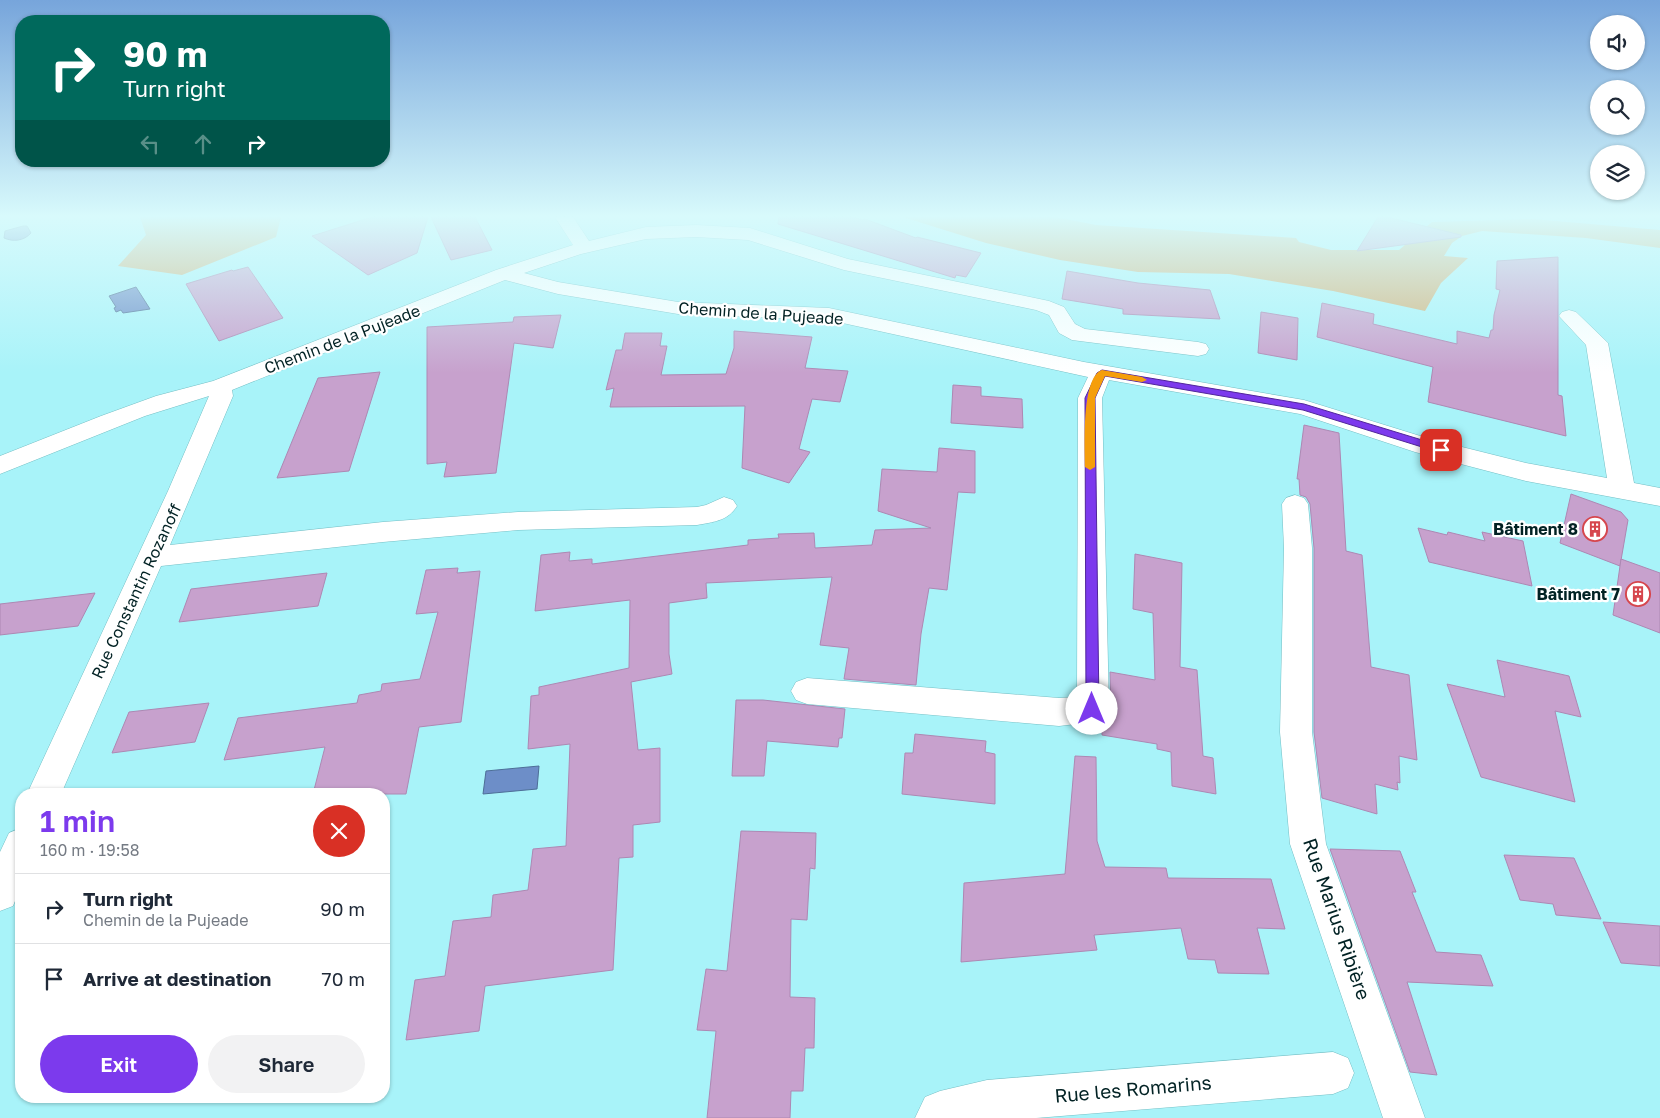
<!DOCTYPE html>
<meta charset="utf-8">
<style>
:root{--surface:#fff;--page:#f2f2f3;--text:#1f2937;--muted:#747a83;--line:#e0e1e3;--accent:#7c3aed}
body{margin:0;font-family:"Golos Text",sans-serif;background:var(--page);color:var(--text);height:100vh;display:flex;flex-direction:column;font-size:19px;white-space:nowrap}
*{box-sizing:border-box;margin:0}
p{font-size:16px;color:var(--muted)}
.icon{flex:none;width:28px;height:28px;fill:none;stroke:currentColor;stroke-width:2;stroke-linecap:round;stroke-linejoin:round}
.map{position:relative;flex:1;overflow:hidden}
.panel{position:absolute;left:15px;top:788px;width:375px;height:315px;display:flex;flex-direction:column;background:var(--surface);border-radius:20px;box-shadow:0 1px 4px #0004}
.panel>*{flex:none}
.banner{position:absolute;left:15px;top:15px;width:375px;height:152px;border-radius:20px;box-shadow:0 1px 4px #0004;background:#00695c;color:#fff;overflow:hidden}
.controls{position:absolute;left:1590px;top:15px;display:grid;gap:10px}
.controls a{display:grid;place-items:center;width:55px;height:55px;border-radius:50%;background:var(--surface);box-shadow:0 1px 4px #0004;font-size:25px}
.pin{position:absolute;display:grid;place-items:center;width:42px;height:42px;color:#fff;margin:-21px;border-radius:10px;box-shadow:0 2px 8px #0006}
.me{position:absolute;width:55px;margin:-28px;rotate:0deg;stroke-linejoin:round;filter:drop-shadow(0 0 4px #0008)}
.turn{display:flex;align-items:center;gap:18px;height:105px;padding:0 25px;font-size:22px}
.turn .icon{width:65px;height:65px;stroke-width:2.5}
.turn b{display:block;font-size:35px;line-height:42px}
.lanes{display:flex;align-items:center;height:48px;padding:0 25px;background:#0003;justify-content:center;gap:25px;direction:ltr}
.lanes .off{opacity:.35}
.round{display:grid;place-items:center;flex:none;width:52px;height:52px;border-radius:26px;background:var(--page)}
.head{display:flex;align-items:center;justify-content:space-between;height:85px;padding:0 25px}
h1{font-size:30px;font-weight:600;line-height:38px;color:var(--accent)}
.button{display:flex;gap:10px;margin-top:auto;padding:10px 25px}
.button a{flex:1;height:58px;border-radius:30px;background:var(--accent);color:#fff;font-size:20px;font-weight:600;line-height:58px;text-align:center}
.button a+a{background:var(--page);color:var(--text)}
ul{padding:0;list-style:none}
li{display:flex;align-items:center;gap:15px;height:70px;padding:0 25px;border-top:1px solid var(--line)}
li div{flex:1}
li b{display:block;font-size:19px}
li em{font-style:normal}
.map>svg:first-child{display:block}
.green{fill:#d1b37c}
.water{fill:#6d8ec8;stroke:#4d6e97}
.building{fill:#c7a1cd;stroke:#ad88b3}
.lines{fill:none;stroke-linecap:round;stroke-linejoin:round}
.minor-casing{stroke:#74bec4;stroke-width:1}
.minor{fill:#fff;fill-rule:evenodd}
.route{fill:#7c3aed;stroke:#51269a}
.slow{fill:#f59e0b}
.labels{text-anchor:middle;stroke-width:4.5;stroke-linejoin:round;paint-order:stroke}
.street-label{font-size:16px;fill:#022224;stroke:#fff}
.poi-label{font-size:16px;font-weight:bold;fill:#022224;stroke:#fff;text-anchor:end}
.near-street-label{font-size:19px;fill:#022224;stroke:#fff}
</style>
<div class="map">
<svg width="1660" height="1118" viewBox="0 0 1660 1118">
<rect width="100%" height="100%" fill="#a8f3f9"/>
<!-- green -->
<g class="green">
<path d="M140,217h141l-5,20 -94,38 -64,-9 28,-31z"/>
<path d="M903,217h152l41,8 200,13 3,4 32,8h68l33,-28 100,-3 128,11v18l-74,-10 -104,-7 -20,5 -10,7 -8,13 24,2 -27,25 -16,28 -92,-20 -104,-17 -91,-2 -78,-12 -74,-17z"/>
</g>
<!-- water -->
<g class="water">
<path d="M23,226h4l4,7c-7,8 -18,9 -27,5l1,-7z"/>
<path d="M136,287l14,22 -27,4 -2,-3 -5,2 -2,-4 2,-1 -7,-11z"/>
<path d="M539,766l-2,23 -54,5 3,-23z"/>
</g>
<!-- building -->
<g class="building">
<path d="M372,217h56l-11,36 -49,22 -56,-39z"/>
<path d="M431,217h44l17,33 -41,10z"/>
<path d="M779,217h75l8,3 3,-1 51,19 1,-1 64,16 -15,24 -10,-2 -1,3 -177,-54z"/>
<path d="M1378,217h9l74,18v2l-104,14z"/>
<path d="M1558,257v138l4,1 4,40 -138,-34 5,-35 -116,-30 5,-34 52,11 -1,10 84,20v-13l32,7 2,-8h2l1,-15 6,-25 -4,-1 1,-28z"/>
<path d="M248,267l35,51 -64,23 -33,-57 46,-14 1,1z"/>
<path d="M1067,271l71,12 72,7 10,29 -97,-5v-5l-61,-10z"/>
<path d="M1261,312l37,6 -1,42 -39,-7z"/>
<path d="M561,315l-8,33 -39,-5 -18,130 -52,4 3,-15 -20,2v-137l86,-5 1,-5z"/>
<path d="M734,331l78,6 -7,31 43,3 -8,31 -28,-3 -13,50 11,3 -21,31 -47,-15 3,-62 -135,1 4,-19 -8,2 10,-40h6l3,-17h37l-2,13h7l-6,29 65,-1 8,-26z"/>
<path d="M380,372l-31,99 -72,7 41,-100z"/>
<path d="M953,385l28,2v9l41,3 1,29 -72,-5z"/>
<path d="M1304,425l35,8 7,118 16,4 9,112 38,8 8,85 -18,-4 1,27 -3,-1 1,8 -23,-6 2,30 -55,-16 -8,-66v-184l-4,-44 -4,-7 -6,-2 -1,-16h-2z"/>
<path d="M939,448l36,3v42l-17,-1 -11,98 -18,-2 -8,46 -5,51 -72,-6 5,-31 -29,-3 12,-68 -126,6 1,15 -38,5v51l3,20 -41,8 7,68 22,-2v74l-27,3v32l-14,1 -6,112 -128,16 -6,45 -73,9 9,-60 30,-4 8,-55 38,-4 2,-22 35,-5 5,-41 33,-3 4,-102 -42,5 3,-53 8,-1v-8l90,-19 1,-68 -95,11 6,-56 29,-3 -1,9 23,-2v5l156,-19v-5l31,-2 -1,-4 36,-1 1,15 57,-3 3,-15 56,-2 -53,-17 4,-42 55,3z"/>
<path d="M1571,494l50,18 7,8 -8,46 -60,-23z"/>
<path d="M1418,528l29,7 1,-3 37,9 -3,-9 41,9 9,45 -103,-24z"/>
<path d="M1135,554l47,9 -2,104 17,3 6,86 10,2 3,36 -44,-8 -1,-34 -14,-3v-5l-55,-9v-14l4,-1 5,-11 -1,-37 45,8 -2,-67 -20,-4z"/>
<path d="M1621,559l39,14v60l-47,-18z"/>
<path d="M458,568l-1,5 23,-2 -19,151 -42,5 -13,67h-93l12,-47 -101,13 14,-42 119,-15 2,-8 22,-4 1,-7 38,-5 18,-67 -22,2 10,-44z"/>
<path d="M327,573l-9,33 -139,16 12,-33z"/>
<path d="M95,593l-17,33 -78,9v-31z"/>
<path d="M1497,660l72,16 12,41 -26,-6 20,91 -94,-25 -34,-93 58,13z"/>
<path d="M736,700h27l82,9 -3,29h-3l-1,9 -71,-6 -3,35h-32z"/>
<path d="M209,703l-14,39 -83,11 17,-41z"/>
<path d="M915,734l71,7 -1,11 10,2v50l-93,-10 3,-41h8z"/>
<path d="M1075,756l21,1 1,84 8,26 61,1 2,10 103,1 14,50 -28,-1 12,46 -51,-1 -3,-13 -27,-1 -7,-31 -87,7 3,15 -136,12 3,-79 101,-9z"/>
<path d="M741,831l75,2 -1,36 -5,-1 -3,52 -16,-1 -1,78 25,1 -1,50h-9l-2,43h-12l-1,27h-83l9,-87 -19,-1 9,-61 21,2z"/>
<path d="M1330,849l70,2 16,41h-4l24,60 45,3 12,31 -86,-4 30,93 -27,-3z"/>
<path d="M1504,855l70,3 27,61 -45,-4 -3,-11 -33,-4z"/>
<path d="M1603,922l57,4v40l-39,-3z"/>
</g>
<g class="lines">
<defs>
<g id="minor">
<path d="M555,217h18l16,24 57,-14 50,-2 54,3 98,31 201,42 15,6 11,17 10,5 113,13 8,2 3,5 -3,5 -8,2 -126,-16 -13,-7 -10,-18 -13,-5 -192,-40 -96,-30 -52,-3 -50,2 -65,15 -57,19 34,9 120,20 151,6 255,54 220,38 126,39 96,24 81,15 -21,-133 -27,-29 3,-4 7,-2 7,2 32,31 26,140 26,5v18l-134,-25 -111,-29 -115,-38 -191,-34 -7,18 7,311 -5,10 -11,3 -34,4 -252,-22 -11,-4 -5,-9 5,-9 11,-4 252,20 18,-1 1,-299 10,-21 -259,-57 -151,-6 -120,-20 -53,-14 -273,110 1,6 -63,149 213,-23 135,-10 179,-5 9,-2 18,-8 9,3 4,6c-9,15 -24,16 -40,19l-179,5 -135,12 -222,24 -100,228h-34l141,-303 41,-95 -64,20 -145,58v-18l101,-40 55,-20 57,-15 283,-111 77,-25z"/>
<path d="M1295,495l9,3 4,6 4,44v184l14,112 99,274h-42l-93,-274 -10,-112 4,-184 -2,-44 4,-6z"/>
<path d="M21,828v58l-8,20 -13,5v-59l9,-19z"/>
<path d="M1333,1052l15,6 6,15 -6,15 -15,6 -297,24h-121l10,-21 15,-6 47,-11z"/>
</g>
</defs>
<!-- minor casing -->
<use href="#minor" class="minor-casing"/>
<!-- minor -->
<use href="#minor" class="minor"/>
</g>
<!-- sky -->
<linearGradient id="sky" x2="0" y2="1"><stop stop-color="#77a5db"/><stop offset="0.58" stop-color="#d8fafc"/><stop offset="1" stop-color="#d8fafc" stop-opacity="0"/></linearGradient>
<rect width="1660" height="373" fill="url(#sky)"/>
<!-- route -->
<path class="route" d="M1102,370l202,34 141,43 1,3 -5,3 -3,-1 -135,-42 -198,-34 -10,22 4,311 -2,4 -5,2 -4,-2 -2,-4 -1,-311 12,-25z"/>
<!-- slow -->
<path class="slow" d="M1102,370l40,7 5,3 -5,2 -37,-6 -10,22v69l-5,3 -5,-3c0,-19 -4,-90 17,-97z"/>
<!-- icons -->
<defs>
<symbol id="building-ring" viewBox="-11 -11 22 22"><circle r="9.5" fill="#fff" stroke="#d6464d" stroke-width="1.5"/><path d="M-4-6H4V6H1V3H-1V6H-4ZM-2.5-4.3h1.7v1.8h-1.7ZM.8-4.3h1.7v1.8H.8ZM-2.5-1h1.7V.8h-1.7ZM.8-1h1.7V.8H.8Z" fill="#d6464d"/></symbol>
</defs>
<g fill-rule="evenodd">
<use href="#building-ring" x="1581" y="515" width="28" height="28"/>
<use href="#building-ring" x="1624" y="580" width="28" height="28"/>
</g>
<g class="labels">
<!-- street labels -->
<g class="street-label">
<text transform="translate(761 313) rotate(4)" y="6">Chemin de la Pujeade</text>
<text transform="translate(342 339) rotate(-21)" y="6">Chemin de la Pujeade</text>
<text transform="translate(136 591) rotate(-65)" y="6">Rue Constantin Rozanoff</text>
</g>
<!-- poi labels -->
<g class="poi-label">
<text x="1578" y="535">Bâtiment 8</text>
<text x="1620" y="600">Bâtiment 7</text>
</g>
<!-- near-street labels -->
<g class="near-street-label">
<text transform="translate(1337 919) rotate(71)" y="7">Rue Marius Ribière</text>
<text transform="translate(1133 1089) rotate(-5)" y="7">Rue les Romarins</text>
</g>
</g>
</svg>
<div class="controls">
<a><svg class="icon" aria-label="sound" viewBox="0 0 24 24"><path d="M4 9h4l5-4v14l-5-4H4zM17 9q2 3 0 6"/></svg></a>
<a><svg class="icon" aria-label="search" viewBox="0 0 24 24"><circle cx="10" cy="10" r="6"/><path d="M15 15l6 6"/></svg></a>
<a><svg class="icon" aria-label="layers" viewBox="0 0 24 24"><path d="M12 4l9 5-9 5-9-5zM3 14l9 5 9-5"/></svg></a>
</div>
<div class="pin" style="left:1441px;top:450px;background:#d93025"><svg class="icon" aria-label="arrive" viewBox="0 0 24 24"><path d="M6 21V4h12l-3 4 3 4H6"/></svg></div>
<svg class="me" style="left:1092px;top:709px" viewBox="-20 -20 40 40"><circle r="19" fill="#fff"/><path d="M0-13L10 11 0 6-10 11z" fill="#7c3aed"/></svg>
<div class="banner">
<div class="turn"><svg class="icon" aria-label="right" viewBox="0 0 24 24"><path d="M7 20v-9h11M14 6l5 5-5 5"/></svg><div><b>90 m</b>Turn right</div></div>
<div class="lanes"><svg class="icon off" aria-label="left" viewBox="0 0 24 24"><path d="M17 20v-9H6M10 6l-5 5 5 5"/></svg><svg class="icon off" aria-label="ahead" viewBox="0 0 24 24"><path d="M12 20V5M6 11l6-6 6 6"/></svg><svg class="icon" aria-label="right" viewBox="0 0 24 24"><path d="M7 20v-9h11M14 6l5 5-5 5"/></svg></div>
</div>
<section class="panel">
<div class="head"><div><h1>1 min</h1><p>160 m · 19:58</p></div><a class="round" style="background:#d93025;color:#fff"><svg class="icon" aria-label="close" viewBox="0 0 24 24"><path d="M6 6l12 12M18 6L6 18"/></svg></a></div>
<ul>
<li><svg class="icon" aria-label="right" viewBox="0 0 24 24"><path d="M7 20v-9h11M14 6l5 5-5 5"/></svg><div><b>Turn right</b><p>Chemin de la Pujeade</p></div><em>90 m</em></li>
<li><svg class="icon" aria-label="arrive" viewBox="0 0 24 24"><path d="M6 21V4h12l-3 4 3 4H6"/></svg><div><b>Arrive at destination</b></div><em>70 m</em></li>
</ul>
<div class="button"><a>Exit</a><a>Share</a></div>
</section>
</div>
